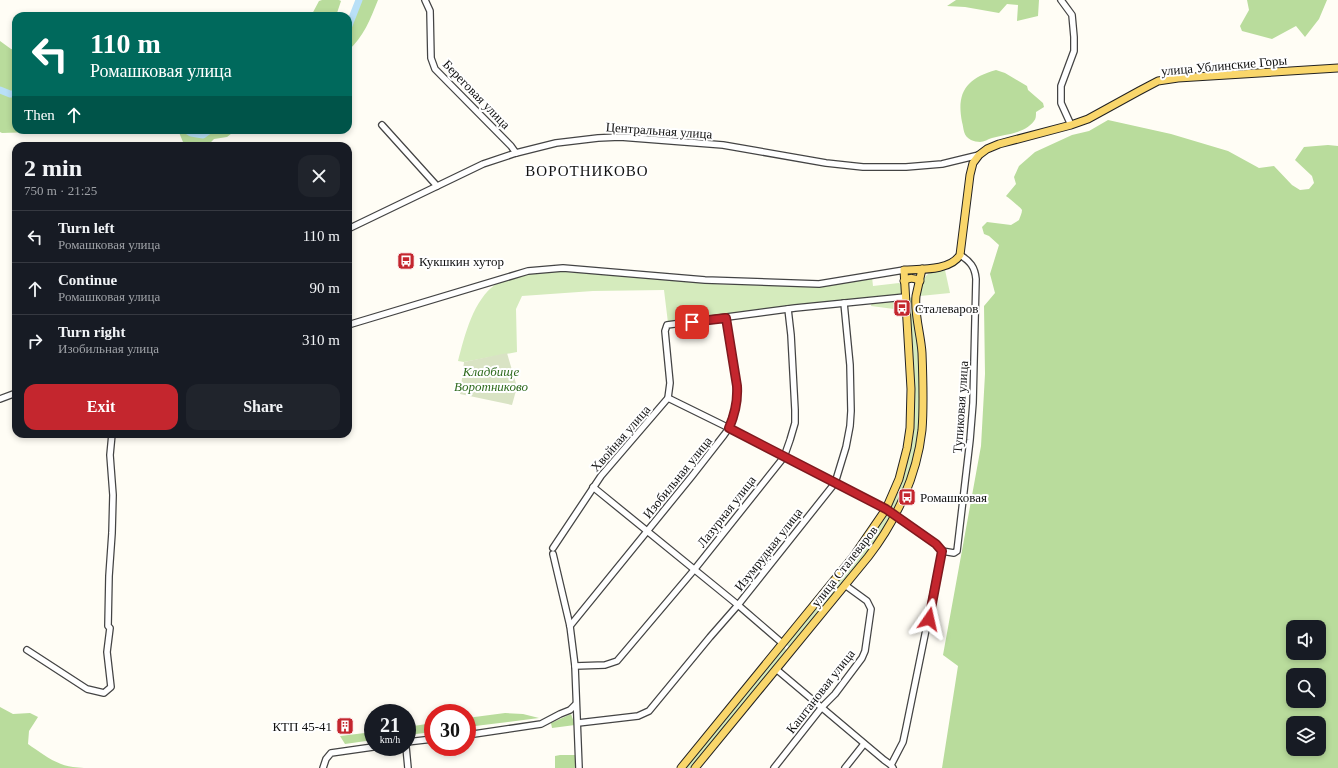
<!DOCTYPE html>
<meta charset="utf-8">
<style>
:root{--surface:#171b24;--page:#20242c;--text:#f1f3f6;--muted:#9ea1a6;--line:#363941;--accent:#c4262e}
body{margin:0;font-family:Georgia,serif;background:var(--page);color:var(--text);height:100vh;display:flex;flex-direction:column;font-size:15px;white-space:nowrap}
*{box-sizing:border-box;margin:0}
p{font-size:13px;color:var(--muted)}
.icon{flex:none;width:22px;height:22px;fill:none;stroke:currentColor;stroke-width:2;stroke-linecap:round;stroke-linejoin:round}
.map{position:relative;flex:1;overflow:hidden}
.sheet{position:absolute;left:12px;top:142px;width:340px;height:296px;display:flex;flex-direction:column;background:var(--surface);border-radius:12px;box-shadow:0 2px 6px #0003}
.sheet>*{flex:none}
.hud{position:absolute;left:12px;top:12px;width:340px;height:122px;border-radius:12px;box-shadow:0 2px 6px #0003;background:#00695c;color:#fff;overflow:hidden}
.tools{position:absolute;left:1286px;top:620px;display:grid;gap:8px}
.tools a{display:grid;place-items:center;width:40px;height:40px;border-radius:8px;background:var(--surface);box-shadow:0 2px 6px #0003;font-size:20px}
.speed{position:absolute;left:364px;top:704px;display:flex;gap:8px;font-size:20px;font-weight:700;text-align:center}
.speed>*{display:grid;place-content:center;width:52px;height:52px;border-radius:50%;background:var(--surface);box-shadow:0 2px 6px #0003;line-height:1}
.speed small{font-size:10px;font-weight:400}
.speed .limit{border:6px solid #d22;background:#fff;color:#111}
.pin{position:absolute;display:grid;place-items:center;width:34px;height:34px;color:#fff;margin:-17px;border-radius:8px;box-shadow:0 2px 6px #0006}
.me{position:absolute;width:44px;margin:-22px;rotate:11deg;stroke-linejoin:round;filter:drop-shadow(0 0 3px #0008)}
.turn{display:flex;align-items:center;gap:14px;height:84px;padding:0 12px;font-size:18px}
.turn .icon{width:52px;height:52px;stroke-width:2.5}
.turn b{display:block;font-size:28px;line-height:34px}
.then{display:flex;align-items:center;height:38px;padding:0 12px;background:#0003;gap:8px;font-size:15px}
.round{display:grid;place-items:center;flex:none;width:42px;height:42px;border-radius:12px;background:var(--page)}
.head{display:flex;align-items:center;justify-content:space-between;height:68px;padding:0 12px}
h1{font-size:24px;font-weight:600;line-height:30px}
.action{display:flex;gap:8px;margin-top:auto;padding:8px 12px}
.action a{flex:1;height:46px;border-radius:12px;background:var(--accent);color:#fff;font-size:16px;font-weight:600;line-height:46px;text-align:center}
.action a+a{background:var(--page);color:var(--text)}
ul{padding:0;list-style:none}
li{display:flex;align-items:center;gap:12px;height:52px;padding:0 12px;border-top:1px solid var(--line)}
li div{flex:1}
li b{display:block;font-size:15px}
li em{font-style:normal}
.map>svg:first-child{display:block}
.green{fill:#d5ebbd}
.forest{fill:#b9dc9c;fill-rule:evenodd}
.cemetery{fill:#d9e3c4}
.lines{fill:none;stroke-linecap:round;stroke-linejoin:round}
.river{stroke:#b9e0f7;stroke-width:7}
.minor-casing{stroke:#444;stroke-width:8}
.major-casing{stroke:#222;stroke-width:9}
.minor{stroke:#fff;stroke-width:5.5}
.major{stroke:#f9d66b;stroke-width:7}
.route-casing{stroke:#7f191e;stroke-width:10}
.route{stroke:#c4262e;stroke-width:7}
.labels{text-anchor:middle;stroke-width:4;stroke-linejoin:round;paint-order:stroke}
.street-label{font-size:13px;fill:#111;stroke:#fff}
.poi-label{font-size:13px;fill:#111;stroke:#fff;text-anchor:start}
.park-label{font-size:13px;font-style:italic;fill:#2f6b1f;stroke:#fff}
.quarter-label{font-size:15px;letter-spacing:1px;fill:#111;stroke:#fff}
</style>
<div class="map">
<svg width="1338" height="768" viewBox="0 0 1338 768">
<rect width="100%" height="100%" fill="#fffdf5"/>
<!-- green -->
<g class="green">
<path d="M945,270l5,23 -30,3c4,-20 3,-24 25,-26z"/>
<path d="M547,271l86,5 80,8 67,2h39l53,-9 1,9 26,-3 2,1 2,8 -3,3 -232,28 -4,-33 -71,1 -71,5 -6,13 1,43 -53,10 -6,-1c7,-26 15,-61 38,-77 10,-6 39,-11 51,-13z"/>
<path d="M913,297l8,86 -3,58 -10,37 -14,34 -4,-2 -1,-2 22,-73 -2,-137z"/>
<path d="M902,300l1,1 1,16 -3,-1 -1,-3 -6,-4 -23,-3 1,-5z"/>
<path d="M888,512l4,2 -8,18 -95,115 -3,-3 84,-106 16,-25z"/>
<path d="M784,647l3,4 -95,117h-9z"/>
</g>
<!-- forest -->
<g class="forest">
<path d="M322,0h17l2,1 -5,15h-25l8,-15z"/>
<path d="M356,0h22c-8,20 -14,36 -30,51v-32l5,-10z"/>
<path d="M956,0h83l-1,16 -21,5 1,-16 -11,-1 -8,9 -34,-6 -18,-1z"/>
<path d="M1247,0h80l-8,19 -14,18 -9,-11 -24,13 -30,-8 -2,-5 9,-16z"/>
<path d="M0,41l11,8 5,1v80h51l-1,1 -64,2 -2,-1z"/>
<path d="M996,70l9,3 22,13 1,4 15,13 1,4 -8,5c0,3 0,7 -2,9 -10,13 -28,13 -42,17 -4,1 -8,4 -12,4 -2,0 -7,-1 -9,-2 -8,-4 -7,-11 -9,-18 -6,-30 5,-44 34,-52z"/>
<path d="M1108,120l63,14 57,17 31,17 15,-2 18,19 8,5 9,-1 5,-6 -2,-7 -17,-16 9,-13 24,-2 10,1v622h-396l16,-102 -15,-11 38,-209 4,-72 -1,-68 11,-13 -5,-19 9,-29 -10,-9 -5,-2 -2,-7 5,-5 24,3 8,-5c1,-3 3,-7 3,-10 -1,-2 -13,-12 -16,-14l10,-12 -2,-7 5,-11 16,-14 37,-17 17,-4zM1293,627h26v26h-26zM1293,675h26v26h-26zM1293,723h26v26h-26z"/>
<path d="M178,130h58l-9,7 -13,2 -7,7h-19l-5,-4z"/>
<path d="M0,707l13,7 17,-1 8,4 -9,14 -1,13c13,9 28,21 45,23 7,1 15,1 22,1h-95z"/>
<path d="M505,713l18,1 16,4 -72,9v-9z"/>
<path d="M571,714l4,11 -23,3 -1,-5z"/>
<path d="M433,723v9l-26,3v-8z"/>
<path d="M373,732v8l-28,4 -5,-8z"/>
<path d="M560,755h15v13h-20v-12z"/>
</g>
<!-- cemetery -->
<path class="cemetery" d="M507,353l10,34 -5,18 -52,-11 4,-32z"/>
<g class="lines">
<!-- river -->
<g class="river">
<path d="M348,28l11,-28"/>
<path d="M0,90l10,4h6"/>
<path d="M186,130l5,3 12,2 7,-5"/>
</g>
<defs>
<g id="minor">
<path d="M425,0l5,11 1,47 4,11 76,77 5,7"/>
<path d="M1061,0l11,15 2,22v14l-13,35v17l10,22"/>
<path d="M382,125l55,61"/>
<path d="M348,229l135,-65 33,-11 40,-10 42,-5 22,-1 103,8 103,18 37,4h43l36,-3 37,-9"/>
<path d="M348,325l180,-54 35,-3 142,12 114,4 85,-14"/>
<path d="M668,398l61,30 157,81"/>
<path d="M0,399l16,-6"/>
<path d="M593,487l145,118 44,38"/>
<path d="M896,516l40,28 6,7"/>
<path d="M553,548l48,-72 67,-78 2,-15 -5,-52 2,-6 128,-17 110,-11"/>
<path d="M942,551l12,2 3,-2 13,-111 3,-37 3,-124c-1,-12 -6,-18 -16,-24"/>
<path d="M553,554l17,72 5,40 4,102"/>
<path d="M570,626l122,-150 32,-41 5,-7 7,-22 1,-20 -11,-68"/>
<path d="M27,650l60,39 17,4 7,-6 -4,-35 3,-24 -2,-2 1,-50 3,-43 1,-38 -3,-40 2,-21"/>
<path d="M575,666l30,-1 12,-4 77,-91 90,-113 6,-17 5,-17v-13l-4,-75 -3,-26"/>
<path d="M776,669l108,91 7,5"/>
<path d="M578,723l60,-7 11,-5 61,-74 28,-32 97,-122 11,-36 4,-21 1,-15 -1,-46 -6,-62"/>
<path d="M467,735l74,-11 19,-10 10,-4 5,-5"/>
<path d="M407,742l26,-3"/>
<path d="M406,747l2,21"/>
<path d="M323,768l3,-9 5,-6 42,-6"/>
<path d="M774,768l48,-61 13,-13 27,-36 3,-7 6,-42 -4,-8 -22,-16"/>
<path d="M845,768l19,-24"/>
<path d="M893,768l-2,-3 12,-23 3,-14 36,-177"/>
</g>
<g id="major">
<path d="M904,281c6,-4 10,-3 16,0"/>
<path d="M681,768l172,-211 33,-48 13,-30 8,-31 3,-20 1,-39 -7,-119c17,-1 46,1 56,-15l10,-80 3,-12 6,-8 8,-6 12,-5 72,-19 17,-6 51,-28 19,-10 20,-3 160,-10"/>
<path d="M695,768l173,-211c28,-36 49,-81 54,-127 2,-25 1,-51 0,-77 -1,-18 -8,-39 -6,-57 2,-9 4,-18 6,-27"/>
</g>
</defs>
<!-- minor casing -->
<use href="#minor" class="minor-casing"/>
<!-- major casing -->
<use href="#major" class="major-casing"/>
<!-- minor -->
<use href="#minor" class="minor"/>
<!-- major -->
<use href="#major" class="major"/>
</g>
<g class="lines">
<defs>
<path id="route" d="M692,322l34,-4 11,68c1,16 -2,28 -8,42l157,81 50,35 6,7 -13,68"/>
</defs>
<!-- route casing -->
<use href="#route" class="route-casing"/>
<!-- route -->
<use href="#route" class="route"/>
</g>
<!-- icons -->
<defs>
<symbol id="bus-square" viewBox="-11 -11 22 22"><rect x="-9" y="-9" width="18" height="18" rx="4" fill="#c4262e" stroke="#fff"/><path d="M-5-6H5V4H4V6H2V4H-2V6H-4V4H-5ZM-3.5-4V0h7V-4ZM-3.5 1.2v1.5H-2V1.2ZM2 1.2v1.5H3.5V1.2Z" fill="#fff"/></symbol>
<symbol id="building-square" viewBox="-11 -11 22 22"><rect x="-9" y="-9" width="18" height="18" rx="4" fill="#c4262e" stroke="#fff"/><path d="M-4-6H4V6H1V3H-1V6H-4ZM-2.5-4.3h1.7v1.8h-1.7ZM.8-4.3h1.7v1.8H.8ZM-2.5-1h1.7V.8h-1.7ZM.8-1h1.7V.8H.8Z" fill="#fff"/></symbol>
</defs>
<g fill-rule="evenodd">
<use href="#bus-square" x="396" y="251" width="20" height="20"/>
<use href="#bus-square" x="892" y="298" width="20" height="20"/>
<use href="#bus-square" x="897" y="487" width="20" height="20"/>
<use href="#building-square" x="335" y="716" width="20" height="20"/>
</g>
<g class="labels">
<!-- street labels -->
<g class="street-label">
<text transform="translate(1224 65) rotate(-5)" y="5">улица Ублинские Горы</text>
<text transform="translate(477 94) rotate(46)" y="5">Береговая улица</text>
<text transform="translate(659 130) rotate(4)" y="5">Центральная улица</text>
<text transform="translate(960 407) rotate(-86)" y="5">Тупиковая улица</text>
<text transform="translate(620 438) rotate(-49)" y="5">Хвойная улица</text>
<text transform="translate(677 477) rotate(-51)" y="5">Изобильная улица</text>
<text transform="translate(726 511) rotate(-52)" y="5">Лазурная улица</text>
<text transform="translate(768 549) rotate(-52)" y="5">Изумрудная улица</text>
<text transform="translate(844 566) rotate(-52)" y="5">улица Сталеваров</text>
<text transform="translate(820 691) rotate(-52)" y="5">Каштановая улица</text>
</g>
<!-- poi labels -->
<g class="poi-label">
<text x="419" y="266">Кукшкин хутор</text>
<text x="915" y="313">Сталеваров</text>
<text x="920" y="502">Ромашковая</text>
<text x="332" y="731" text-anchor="end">КТП 45-41</text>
</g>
<!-- park labels -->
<g class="park-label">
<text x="491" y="376">Кладбище<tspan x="491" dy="15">Воротниково</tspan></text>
</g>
<!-- quarter labels -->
<g class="quarter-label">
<text x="587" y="176">ВОРОТНИКОВО</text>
</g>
</g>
</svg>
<div class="tools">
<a><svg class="icon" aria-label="sound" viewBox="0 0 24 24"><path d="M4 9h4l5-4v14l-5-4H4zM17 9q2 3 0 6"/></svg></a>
<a><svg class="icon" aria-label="search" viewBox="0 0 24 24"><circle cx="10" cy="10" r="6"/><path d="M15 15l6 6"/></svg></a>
<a><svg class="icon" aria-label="layers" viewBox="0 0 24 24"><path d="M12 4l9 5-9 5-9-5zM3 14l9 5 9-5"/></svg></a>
</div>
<div class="speed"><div>21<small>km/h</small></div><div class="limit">30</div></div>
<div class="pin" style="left:692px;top:322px;background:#d93025"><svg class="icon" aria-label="arrive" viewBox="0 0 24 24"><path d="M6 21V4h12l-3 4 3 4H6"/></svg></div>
<svg class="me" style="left:929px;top:619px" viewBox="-20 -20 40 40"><path d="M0-17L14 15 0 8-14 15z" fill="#c4262e" stroke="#fff" stroke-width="4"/></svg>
<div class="hud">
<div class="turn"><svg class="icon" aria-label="left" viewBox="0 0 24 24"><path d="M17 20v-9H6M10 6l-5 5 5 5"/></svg><div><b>110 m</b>Ромашковая улица</div></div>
<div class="then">Then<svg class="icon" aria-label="ahead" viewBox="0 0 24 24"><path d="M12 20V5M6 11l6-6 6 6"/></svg></div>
</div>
<section class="sheet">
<div class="head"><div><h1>2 min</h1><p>750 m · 21:25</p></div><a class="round"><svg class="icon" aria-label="close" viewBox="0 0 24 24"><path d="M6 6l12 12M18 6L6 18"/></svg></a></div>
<ul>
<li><svg class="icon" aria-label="left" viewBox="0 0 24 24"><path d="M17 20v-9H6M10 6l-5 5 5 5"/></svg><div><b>Turn left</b><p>Ромашковая улица</p></div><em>110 m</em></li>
<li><svg class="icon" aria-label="ahead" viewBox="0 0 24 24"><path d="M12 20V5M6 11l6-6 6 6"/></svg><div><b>Continue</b><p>Ромашковая улица</p></div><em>90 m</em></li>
<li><svg class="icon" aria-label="right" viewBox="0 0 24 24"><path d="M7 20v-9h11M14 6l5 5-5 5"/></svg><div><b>Turn right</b><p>Изобильная улица</p></div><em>310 m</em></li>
</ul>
<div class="action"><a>Exit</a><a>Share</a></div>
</section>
</div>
